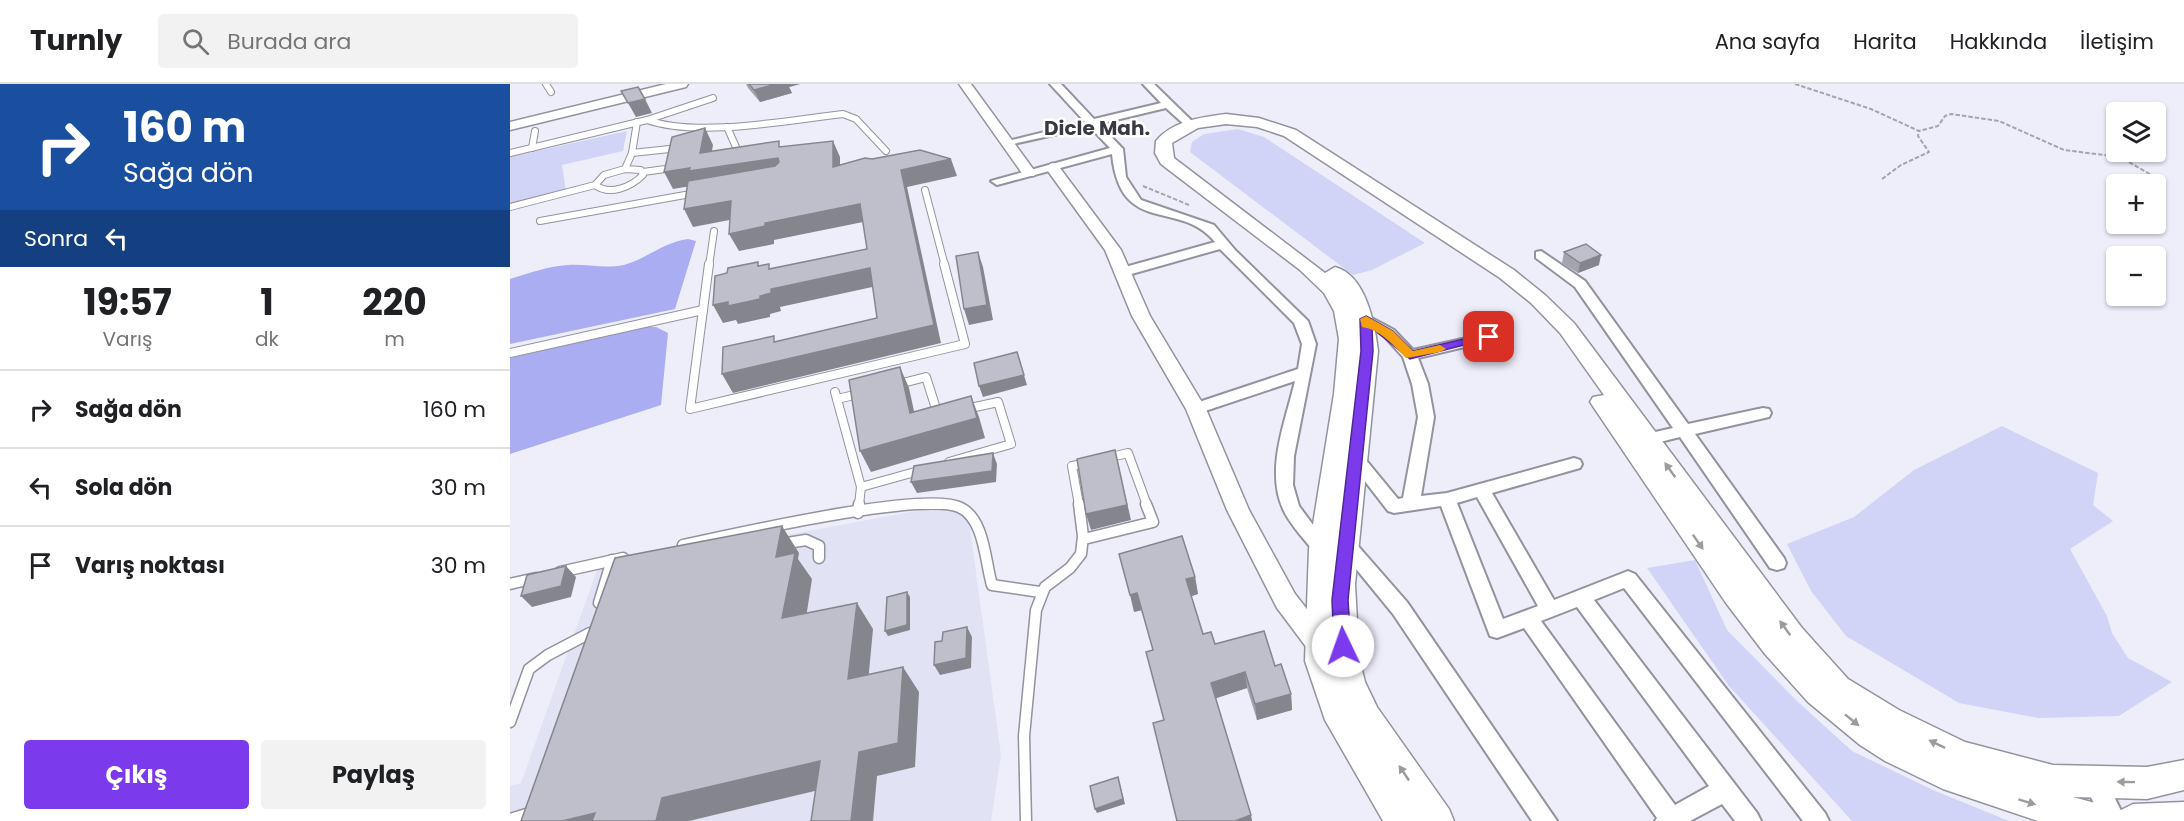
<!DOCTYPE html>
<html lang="tr">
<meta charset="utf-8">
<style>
:root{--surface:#fff;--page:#f2f2f2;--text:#202124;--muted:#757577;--line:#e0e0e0;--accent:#7c3aed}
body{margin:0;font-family:Poppins,sans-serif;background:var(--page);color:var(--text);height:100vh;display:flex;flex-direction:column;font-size:22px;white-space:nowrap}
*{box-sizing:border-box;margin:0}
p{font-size:20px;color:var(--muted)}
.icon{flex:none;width:33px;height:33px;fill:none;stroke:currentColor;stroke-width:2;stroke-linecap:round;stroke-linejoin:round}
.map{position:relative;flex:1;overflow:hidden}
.drawer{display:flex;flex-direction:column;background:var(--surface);width:510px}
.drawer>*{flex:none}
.guide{background:#1a4fa0;color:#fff;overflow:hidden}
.fabs{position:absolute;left:1596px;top:18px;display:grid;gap:12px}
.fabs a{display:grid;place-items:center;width:60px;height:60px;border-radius:6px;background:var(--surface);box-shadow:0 2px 4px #0004;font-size:30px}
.pin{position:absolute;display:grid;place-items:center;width:51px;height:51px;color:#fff;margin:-26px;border-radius:12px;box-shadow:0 3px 9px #0006}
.me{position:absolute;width:66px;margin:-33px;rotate:357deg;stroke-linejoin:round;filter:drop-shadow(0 0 4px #0008)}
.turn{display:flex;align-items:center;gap:21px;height:126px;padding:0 24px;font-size:27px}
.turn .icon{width:78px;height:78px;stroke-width:2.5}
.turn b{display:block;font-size:42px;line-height:51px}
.then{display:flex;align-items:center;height:57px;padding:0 24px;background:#0003;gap:12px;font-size:22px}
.eta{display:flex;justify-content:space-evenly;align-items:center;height:102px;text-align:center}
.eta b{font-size:36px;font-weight:700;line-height:42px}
.cta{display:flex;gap:12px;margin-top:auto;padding:12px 24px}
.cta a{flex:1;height:69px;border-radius:6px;background:var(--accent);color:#fff;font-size:24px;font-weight:700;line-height:69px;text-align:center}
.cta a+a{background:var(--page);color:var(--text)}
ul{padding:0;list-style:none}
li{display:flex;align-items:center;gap:18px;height:78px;padding:0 24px;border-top:2px solid var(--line)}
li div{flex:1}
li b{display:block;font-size:22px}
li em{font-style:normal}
header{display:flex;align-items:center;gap:36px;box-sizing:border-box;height:84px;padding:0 30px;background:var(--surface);border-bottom:2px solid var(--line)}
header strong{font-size:28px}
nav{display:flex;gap:33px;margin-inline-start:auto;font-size:21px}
.search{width:420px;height:54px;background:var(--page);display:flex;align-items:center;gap:15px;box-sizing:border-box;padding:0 21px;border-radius:6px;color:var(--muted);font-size:22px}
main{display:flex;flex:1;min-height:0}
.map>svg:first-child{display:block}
.built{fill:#e1e2f4}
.green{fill:#d2d4f7}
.forest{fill:#aaadf1}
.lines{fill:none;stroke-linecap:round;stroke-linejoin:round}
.service-far2-casing{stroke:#92939e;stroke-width:8}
.service-far1-casing{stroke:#92939e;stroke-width:10}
.service-casing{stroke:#92939e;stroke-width:13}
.minor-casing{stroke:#92939e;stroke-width:4}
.tertiary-casing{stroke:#92939e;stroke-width:3}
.secondary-casing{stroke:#92939e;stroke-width:3}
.path{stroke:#a4a4ad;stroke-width:2;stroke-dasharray:4.5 2;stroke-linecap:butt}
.service-far2{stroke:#fff;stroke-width:6}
.service-far1{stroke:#fff;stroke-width:8}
.service{stroke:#fff;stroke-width:10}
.minor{fill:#fff;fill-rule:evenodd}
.tertiary{fill:#fff;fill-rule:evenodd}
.secondary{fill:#fff;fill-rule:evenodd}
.wall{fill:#a3a4ae}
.shaded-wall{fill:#85868d}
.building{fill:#bebfca;stroke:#85868d;stroke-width:1.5}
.oneway{fill:#9c9c9e}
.route{fill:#7c3aed;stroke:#51269a;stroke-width:1.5}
.slow{fill:#f59e0b}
.labels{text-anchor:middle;stroke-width:5;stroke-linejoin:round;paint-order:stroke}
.far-district-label{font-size:20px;font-weight:bold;fill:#383942;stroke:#fff}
</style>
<header>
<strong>Turnly</strong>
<div class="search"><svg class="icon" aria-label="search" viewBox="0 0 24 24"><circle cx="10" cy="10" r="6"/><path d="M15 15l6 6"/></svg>Burada ara</div>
<nav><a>Ana sayfa</a><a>Harita</a><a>Hakkında</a><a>İletişim</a></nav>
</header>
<main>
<section class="drawer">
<div class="guide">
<div class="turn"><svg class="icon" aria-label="right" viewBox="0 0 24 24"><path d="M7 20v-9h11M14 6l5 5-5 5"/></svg><div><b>160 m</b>Sağa dön</div></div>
<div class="then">Sonra<svg class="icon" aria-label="left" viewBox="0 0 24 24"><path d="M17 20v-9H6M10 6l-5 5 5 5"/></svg></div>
</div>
<div class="eta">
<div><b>19:57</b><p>Varış</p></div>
<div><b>1</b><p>dk</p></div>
<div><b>220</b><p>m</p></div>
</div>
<ul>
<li><svg class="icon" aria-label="right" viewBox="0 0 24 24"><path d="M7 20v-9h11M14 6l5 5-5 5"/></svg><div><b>Sağa dön</b></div><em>160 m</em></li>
<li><svg class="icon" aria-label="left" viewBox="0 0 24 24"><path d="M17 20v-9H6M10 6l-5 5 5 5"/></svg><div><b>Sola dön</b></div><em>30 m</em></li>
<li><svg class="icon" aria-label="arrive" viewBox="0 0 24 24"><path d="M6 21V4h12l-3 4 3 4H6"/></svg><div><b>Varış noktası</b></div><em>30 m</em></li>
</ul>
<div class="cta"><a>Çıkış</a><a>Paylaş</a></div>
</section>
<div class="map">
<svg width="1674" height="737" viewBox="0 0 1674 737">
<rect width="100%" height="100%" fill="#edeefa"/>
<!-- built -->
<path class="built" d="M417,425l41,5 33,241 -10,66h-481v-35l11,-3 76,-213z"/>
<!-- green -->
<g class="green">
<path d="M728,45l26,8 161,106 -53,27 -19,5 -163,-123 2,-10 12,-8z"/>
<path d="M117,47l-4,20 -61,14 4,26 -56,15v-49z"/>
<path d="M1492,342l96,47 -5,32 20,16 -43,28 37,67 5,17 16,25 44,24 -53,34 -81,2 -79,-15 -113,-67 -35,-45 -24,-47 67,-27 60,-47z"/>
<path d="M1185,476l32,70 70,71 55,50 81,39 76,31h-157l-123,-135 -82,-118z"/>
</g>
<!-- forest -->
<g class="forest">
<path d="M178,155l8,2 -21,68 -165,35v-65c19,-6 39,-13 58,-14 19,-1 37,4 56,0 22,-6 40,-23 64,-26z"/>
<path d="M134,243h12l12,6 -7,72 -151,49v-96z"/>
</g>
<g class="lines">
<defs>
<g id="service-far2">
<path d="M36,0l5,8"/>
<path d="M137,36c52,18 141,0 196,-6l13,5 30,32"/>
<path d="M217,43l9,20"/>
<path d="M22,64l3,-17"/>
<path d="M0,69l137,-33 66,-22"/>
<path d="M122,69l47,-5"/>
<path d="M115,85l16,1 2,5c-12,12 -33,21 -48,10l9,-10z"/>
<path d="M115,85l7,-16 5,-31"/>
<path d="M133,88l30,-4"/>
<path d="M415,106l20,76"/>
<path d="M0,123l85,-22"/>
<path d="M30,137l156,-28"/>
<path d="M199,182l5,-35"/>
</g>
<g id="service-far1">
<path d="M199,180l-19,145 275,-65 -21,-80"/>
<path d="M0,269l193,-43"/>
<path d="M385,301l31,-8 12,38"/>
<path d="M325,308l26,95 -2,18"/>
<path d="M327,315l26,-6"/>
<path d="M597,374l21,-5 19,52"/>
<path d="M439,378l62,-18 -13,-42 -32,7"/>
<path d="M351,403l61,-17"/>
<path d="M401,421h38"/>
<path d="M569,421l-7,-39 16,-3"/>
</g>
<g id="service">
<path d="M348,429l1,-9"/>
<path d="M574,455l69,-17 -7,-18"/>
<path d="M271,460l25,-4 13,6v12"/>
<path d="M173,461c48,-10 238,-54 276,-38 26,11 26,55 33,78l48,7"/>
<path d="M50,488l63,-14"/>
<path d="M0,500l26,-6"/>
<path d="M89,519l13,-43"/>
<path d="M0,638l19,-53 19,-14 42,-22"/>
<path d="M0,735l23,-7"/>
<path d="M516,737l-2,-85 12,-126 9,-23 25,-19 11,-14 2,-18 -4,-32"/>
</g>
<g id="minor">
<path d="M540,0h11l33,35 67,-16 -18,-19h11l42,41 -9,2 -21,-19 -67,16 24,25 3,28 15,23 73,25 21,25 73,71 8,23 -22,112 -1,29 6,21 32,43 -3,5 -6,2 -6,-2c-11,-14 -26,-29 -33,-45 -18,-40 3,-89 12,-128l-99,33 -8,-5 2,-4 108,-36 4,-25 -8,-21 -74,-74 -92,26h-10v-6l97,-27c-35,-44 -95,-4 -103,-88l-115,31 -6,-4 119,-33 -20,-21 -86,19v-4l81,-20z"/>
<path d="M1031,167l44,30 103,143 75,-16 6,1 2,4 -2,4 -74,17 89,124 2,5 -2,5 -7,2 -7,-2 -90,-131 -32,8 -6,-2 -2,-4 2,-4 31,-7 -98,-141 -39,-29v-6z"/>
<path d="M856,231l28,15 19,20 76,-17 5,1 2,3 -2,3 -76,18 10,26 6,33 -13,79 26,-3 127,-35 6,2 2,4 -2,4 -88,25 62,107 74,-29 7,3 190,239 4,8h-26l-179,-233 -30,12 163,213 4,8h-26l-13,-17 -32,17h-35l2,-3 -133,-190 -27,10 -7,-2 -49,-130 -47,7 -6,-2 -41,-53 8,-6 6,2 37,45 5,-1 15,-81 -6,-33 -9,-27 -19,-21 -25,-17zM967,413l61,109 -35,13 -46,-116zM1067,523l132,179 -34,19 -134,-184z"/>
<path d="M835,452l6,2 56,64 150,219h-25l-139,-207 -54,-66 -3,-5 3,-5z"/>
<path d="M1585,687l8,3 23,47h-24l-18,-39 3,-8z"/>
</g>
<g id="tertiary">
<path d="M156,0h22l-2,3 -176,43v-8z"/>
<path d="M449,0h12l65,89 -2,3h-10z"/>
<path d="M542,79l5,1 64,86 29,66 56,93 43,101 46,84 33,42 4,8 -4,8 -9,3 -9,-3 -33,-44 -50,-98 -41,-101 -54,-93 -27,-66 -60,-83z"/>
</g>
<path id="secondary" d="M716,30l33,4 37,12 218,140 31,25 29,28 228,305 46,51 51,31 66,32 88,23 94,2 37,-7v30l-37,9 -74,-2 48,13 12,-6 51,-2v19h-146l-95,-32 -58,-28 -25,-16 -52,-43 -43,-48 -39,-51 -136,-201 3,-5 11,-2 -44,-62 -29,-30 -31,-25 -216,-142 -27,-9 -31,-3 -28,4 -26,15 2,15 151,115 10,-6c31,8 40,58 43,84l-23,233 4,74 6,24 12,25 72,102 5,12h-71l-58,-101 -20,-59 4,-112 25,-155 5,-55 -5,-28 -10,-18 -24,-23 -139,-106 -6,-11 1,-12c16,-20 46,-24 70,-27z"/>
</defs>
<!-- service-far2 casing -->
<use href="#service-far2" class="service-far2-casing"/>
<!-- service-far1 casing -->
<use href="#service-far1" class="service-far1-casing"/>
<!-- service casing -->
<use href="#service" class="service-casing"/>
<!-- minor casing -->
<use href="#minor" class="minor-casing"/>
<!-- tertiary casing -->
<use href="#tertiary" class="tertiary-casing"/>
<!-- secondary casing -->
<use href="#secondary" class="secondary-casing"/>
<!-- path -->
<g class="path">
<path d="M1285,0l76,25 48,22 19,-5 7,-10 6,-2 48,7 65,29 56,7 42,24"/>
<path d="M1372,95l19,-14 28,-13 -11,-16 1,-5"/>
<path d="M633,102l46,19"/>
</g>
<!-- service-far2 -->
<use href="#service-far2" class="service-far2"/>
<!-- service-far1 -->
<use href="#service-far1" class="service-far1"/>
<!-- service -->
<use href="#service" class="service"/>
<!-- minor -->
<use href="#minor" class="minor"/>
<!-- tertiary -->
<use href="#tertiary" class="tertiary"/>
<!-- secondary -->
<use href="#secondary" class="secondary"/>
</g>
<!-- wall -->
<g class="wall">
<path d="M236,0h54l-11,3 3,6 -32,9 -12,-14z"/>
<path d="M1054,168l35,13 -21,8 -16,-10z"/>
<path d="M685,493l3,17 -7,2 12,38 12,10 60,22 16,28 1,16 -35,10 -10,-32 -31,10 36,123h-75l-13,-101 -11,-70 -11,-40 -8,2z"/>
</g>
<!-- shaded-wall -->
<g class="shaded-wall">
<path d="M266,0h24l-11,3 3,6 -32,9 -6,-12z"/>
<path d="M135,15l7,14 -16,4 -8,-14z"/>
<path d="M195,44l8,17 -4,23 69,-10 8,16 -89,11 -24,4 -9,-17 26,-4 10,-15z"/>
<path d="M323,57l7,16v27l-7,-17z"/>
<path d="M441,75l6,17 -50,11 34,156 -208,50 -11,-19 212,-49 -33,-155z"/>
<path d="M221,117l9,17 -47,9 -9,-18z"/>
<path d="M350,120l8,17 -94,19v4l-35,7 -10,-17 36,-11z"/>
<path d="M468,168l5,15 10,53 -24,5 -5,-16z"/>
<path d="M1091,171l-2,10 -21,8 2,-10z"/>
<path d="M360,184l7,18 -97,21 1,4 -11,3v3l-32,7 -2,-4 -13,3 -10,-18 47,-9 11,-7z"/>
<path d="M507,268l10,33 -44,12 -4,-11z"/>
<path d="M390,283l9,21 10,46 -9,-21z"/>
<path d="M461,312l8,21 6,21 -114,34 -11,-21z"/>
<path d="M605,366l16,70 -40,10 -5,-16z"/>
<path d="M483,369l4,11 -1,18 -79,11 -6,-11z"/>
<path d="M272,442l17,27 -1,6 14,20 -10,65 -20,-26 -6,-61z"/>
<path d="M56,482l10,11 -5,20 -39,10 -11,-11z"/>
<path d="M685,493l3,17 -9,3 -3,-18z"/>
<path d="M397,508l3,5v33l-22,6 -3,-5z"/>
<path d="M627,509l5,17 -8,2 -4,-17z"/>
<path d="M347,519l16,26 -7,75 -18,-25z"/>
<path d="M457,543l5,10 -1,31 -31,7 -6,-10z"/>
<path d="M393,583l16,25 -4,75 -38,9 -4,45h-22l8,-69z"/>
<path d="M735,588l2,16 -33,11 -3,-16z"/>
<path d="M781,610l1,16 -35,10 -2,-16z"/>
<path d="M310,677l20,24 -151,36h-33l6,-23z"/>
<path d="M608,693l7,27 -28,9 -2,-4z"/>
<path d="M85,729l10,8h-43z"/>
<path d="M741,731l1,6h-17z"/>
</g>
<!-- building -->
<g class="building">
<path d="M239,0h27l-22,6z"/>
<path d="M128,3l7,12 -17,4 -7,-12z"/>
<path d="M195,44l-5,25 79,-12v6l54,-6v26l32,-9 7,1 48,-9 31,9 -50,11 33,155 -212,49 1,-27 51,-11v6l103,-24 -7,-50 -99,21v4l-11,3v3l-32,7v-4l-15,3 2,-29 12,-3 1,-5 30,-6v4l11,-2v5l98,-20 -7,-45 -95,19v3l-36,8 2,-33 -47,8 4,-28 87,-15 4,-4 -1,-4 -89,13 1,-3 -26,4 8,-35z"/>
<path d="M1076,160l15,11 -21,8 -16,-11z"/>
<path d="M468,168l9,53 -23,4 -8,-53z"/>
<path d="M507,268l7,23 -45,11 -5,-23z"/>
<path d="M390,283l10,46 61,-17 6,22 -117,33 -11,-71z"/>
<path d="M605,366l12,55 -41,9 -9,-55z"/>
<path d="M483,369l-1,18 -81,11 3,-16z"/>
<path d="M272,442l-6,31 19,-4 -13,65 75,-15 -9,76 55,-12 -5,76 -39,9 -8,69h-40l9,-60 -158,37 -6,23h-64l3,-8 -33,8h-41l94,-263z"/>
<path d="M672,452l13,41 -9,2 17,55 8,-2 4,12 49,-13 11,35 6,-2 10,30 -36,10 -10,-32 -34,11 40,132 -16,6h-58l-24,-98 11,-3 -18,-68 7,-2 -16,-57 -7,2 -11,-41z"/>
<path d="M56,482l-5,20 -40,10 6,-21z"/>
<path d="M397,508v33l-22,6 2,-34z"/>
<path d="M457,543l-1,31 -32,7 1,-23 7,-1 1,-9z"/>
<path d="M608,693l5,22 -28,10 -5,-23z"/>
</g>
<!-- one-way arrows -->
<defs><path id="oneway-solid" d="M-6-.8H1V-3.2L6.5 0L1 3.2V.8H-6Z" transform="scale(1.5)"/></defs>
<g class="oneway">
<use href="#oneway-solid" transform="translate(1160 386) rotate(-126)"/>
<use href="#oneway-solid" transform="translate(1188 458) rotate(55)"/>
<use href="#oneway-solid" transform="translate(1275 544) rotate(-126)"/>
<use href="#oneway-solid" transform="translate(1342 636) rotate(39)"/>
<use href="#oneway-solid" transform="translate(1427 660) rotate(-154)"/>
<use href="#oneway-solid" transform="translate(894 689) rotate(-124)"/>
<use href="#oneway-solid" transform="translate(1616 698) rotate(-179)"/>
<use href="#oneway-solid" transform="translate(1517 718) rotate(17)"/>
</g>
<!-- route -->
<path class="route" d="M856,232l27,15 20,20 76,-18 6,4 -85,22 -38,-31 1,23 -25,249 3,46 -3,5h-11l-3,-5 -2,-46 29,-249 -1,-32z"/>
<!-- slow -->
<path class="slow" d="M856,232l27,15 20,20 27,-6 6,4 -6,3 -34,6c-14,-14 -25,-28 -44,-31l-2,-8z"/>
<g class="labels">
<!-- far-district labels -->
<g class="far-district-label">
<text x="587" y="51">Dicle Mah.</text>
</g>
</g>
</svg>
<div class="fabs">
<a><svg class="icon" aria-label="layers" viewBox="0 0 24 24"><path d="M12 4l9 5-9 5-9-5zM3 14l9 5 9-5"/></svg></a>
<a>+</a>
<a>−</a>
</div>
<div class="pin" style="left:979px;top:253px;background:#d93025"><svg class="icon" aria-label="arrive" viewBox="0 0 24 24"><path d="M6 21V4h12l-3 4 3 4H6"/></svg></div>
<svg class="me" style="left:833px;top:562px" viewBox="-20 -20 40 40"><circle r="19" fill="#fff"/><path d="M0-13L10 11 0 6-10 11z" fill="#7c3aed"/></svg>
</div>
</main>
